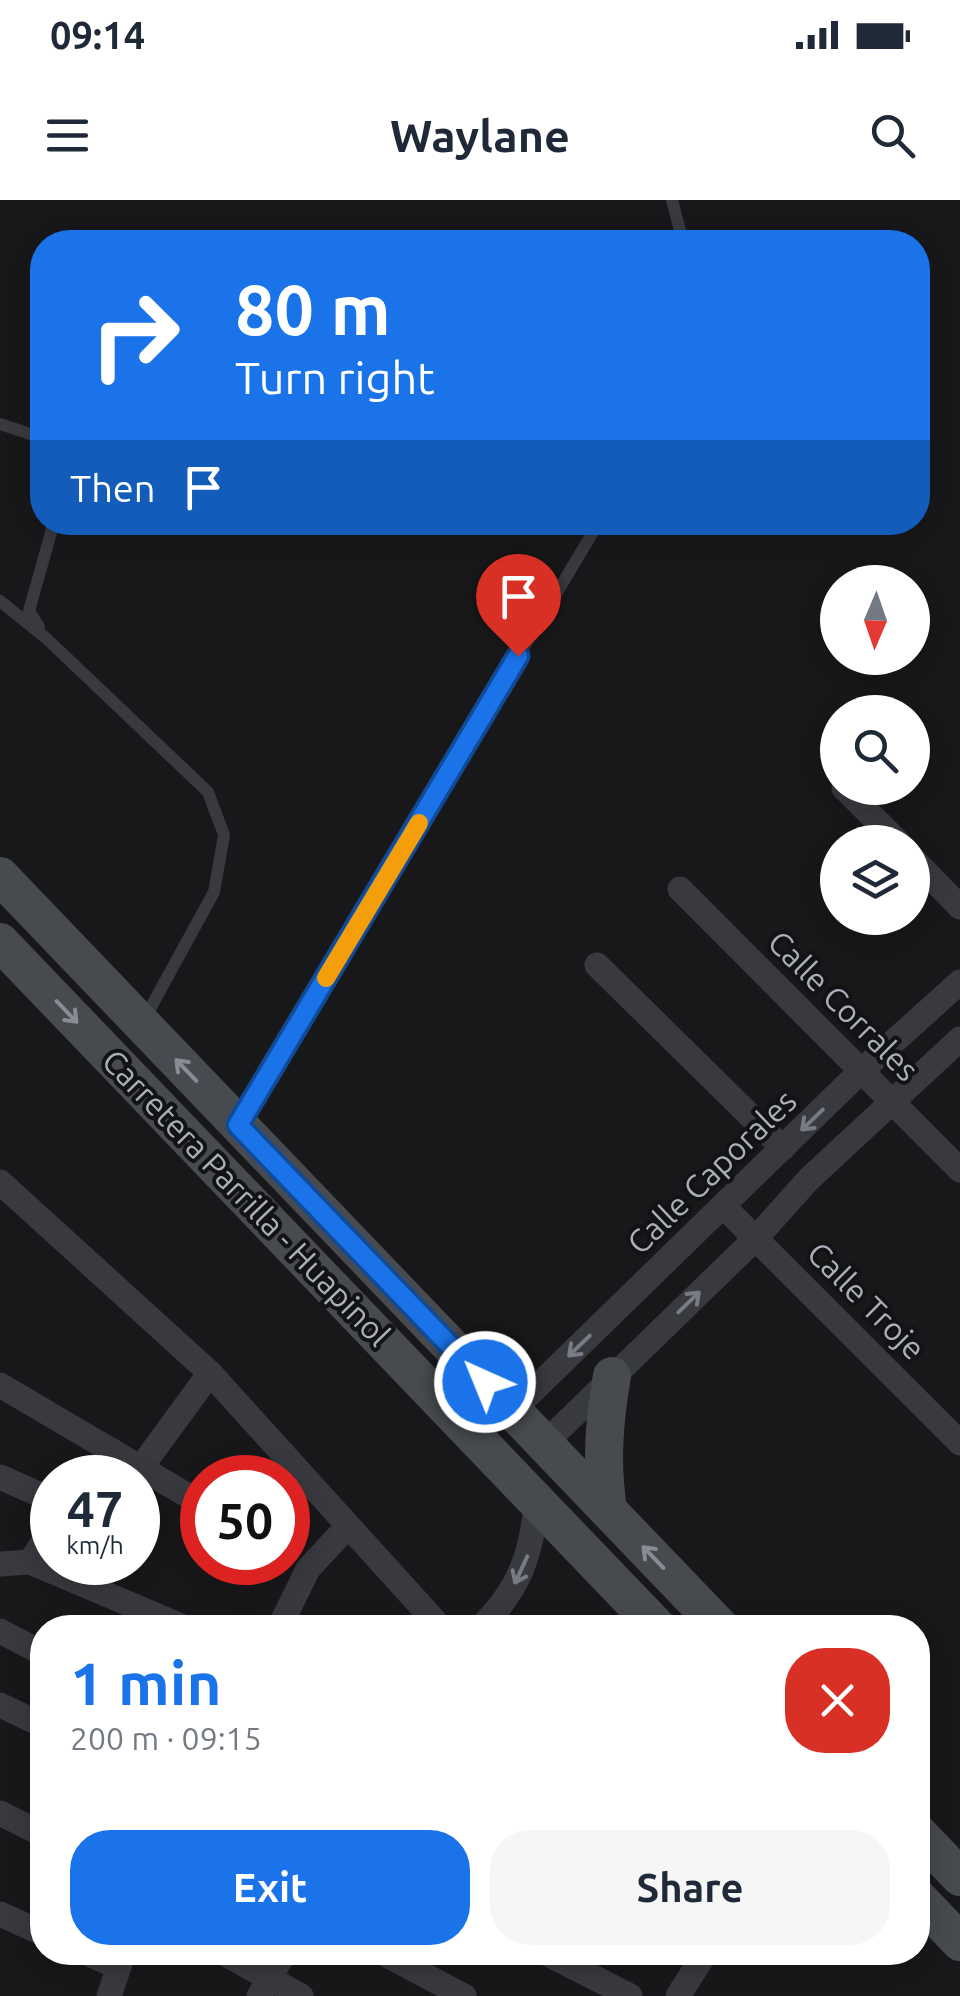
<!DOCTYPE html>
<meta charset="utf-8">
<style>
:root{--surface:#fff;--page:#f6f6f7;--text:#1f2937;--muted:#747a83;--accent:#1a73e8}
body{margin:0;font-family:Ubuntu,sans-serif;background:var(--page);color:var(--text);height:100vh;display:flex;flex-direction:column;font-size:38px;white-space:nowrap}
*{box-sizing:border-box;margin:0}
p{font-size:32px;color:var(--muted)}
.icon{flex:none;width:55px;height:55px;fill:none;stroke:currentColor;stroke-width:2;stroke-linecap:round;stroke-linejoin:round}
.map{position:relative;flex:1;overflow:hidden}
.details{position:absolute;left:30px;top:1415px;width:900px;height:350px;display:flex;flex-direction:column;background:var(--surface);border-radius:40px;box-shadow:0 5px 25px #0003}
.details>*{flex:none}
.hud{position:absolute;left:30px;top:30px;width:900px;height:305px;border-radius:40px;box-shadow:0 5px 25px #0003;background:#1a73e8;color:#fff;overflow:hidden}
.needle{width:65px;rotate:182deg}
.controls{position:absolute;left:820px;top:365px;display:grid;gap:20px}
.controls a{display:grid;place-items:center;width:110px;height:110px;border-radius:50%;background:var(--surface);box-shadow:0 5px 25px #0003;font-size:50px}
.speed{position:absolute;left:30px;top:1255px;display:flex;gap:20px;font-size:50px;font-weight:700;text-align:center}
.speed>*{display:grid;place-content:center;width:130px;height:130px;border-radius:50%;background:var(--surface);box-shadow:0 5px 25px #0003;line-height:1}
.speed small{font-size:25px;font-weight:400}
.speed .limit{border:15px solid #d22;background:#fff;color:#111}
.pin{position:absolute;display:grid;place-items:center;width:85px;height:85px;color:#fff;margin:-102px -42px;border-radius:50% 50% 50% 0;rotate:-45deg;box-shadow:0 0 10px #0007}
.pin .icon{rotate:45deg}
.me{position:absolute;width:110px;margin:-55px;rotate:316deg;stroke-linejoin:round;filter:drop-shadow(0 0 8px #0008)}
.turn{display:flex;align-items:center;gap:35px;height:210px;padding:0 40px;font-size:45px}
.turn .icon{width:130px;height:130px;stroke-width:2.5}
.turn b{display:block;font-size:70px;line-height:85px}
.then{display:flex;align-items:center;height:95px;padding:0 40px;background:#0003;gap:20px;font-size:38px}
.round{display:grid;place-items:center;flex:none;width:105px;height:105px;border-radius:40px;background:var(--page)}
.headline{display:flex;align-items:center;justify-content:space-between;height:170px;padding:0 40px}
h1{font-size:60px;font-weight:700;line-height:75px;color:var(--accent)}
.button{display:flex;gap:20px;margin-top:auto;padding:20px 40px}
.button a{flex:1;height:115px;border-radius:40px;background:var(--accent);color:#fff;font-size:40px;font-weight:700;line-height:115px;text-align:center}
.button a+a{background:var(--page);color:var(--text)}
.status{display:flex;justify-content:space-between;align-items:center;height:70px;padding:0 50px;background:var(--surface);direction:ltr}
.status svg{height:28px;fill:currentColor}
header{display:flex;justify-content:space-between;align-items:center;height:130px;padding:0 40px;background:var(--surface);font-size:45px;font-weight:700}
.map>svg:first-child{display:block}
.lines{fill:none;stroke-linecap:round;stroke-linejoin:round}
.lane{stroke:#393a3f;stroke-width:12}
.street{stroke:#393a3f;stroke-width:25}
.secondary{stroke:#474a4f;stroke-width:38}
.oneway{stroke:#878c95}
.oneway2{stroke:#777b83}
.route-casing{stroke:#114b97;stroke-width:25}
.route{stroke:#1a73e8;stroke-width:18}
.slow{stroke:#f59e0b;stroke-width:18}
.labels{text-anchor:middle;stroke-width:8;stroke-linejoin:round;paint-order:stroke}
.street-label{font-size:32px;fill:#aab0ba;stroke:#131315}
</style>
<div class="status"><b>09:14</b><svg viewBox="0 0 49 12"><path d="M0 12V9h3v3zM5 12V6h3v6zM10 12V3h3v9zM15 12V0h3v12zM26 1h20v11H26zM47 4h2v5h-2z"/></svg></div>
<header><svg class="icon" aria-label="menu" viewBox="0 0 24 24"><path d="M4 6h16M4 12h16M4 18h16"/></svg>Waylane<svg class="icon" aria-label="search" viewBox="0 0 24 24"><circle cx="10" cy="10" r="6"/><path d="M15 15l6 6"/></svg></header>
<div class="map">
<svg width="960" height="1796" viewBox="0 0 960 1796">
<rect width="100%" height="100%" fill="#18181a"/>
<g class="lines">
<!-- lane -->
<g class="lane">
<path d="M672,0l11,42"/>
<path d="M0,224l42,14"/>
<path d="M0,401l46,37 162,154 16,43 -10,57 -69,126"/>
<path d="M39,427l-10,-16 25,-89"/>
<path d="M240,923l359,-601"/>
</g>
<!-- street -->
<g class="street">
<path d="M844,588l54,54"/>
<path d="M912,658l48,49"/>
<path d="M680,689l280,281"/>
<path d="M597,765l186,183"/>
<path d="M0,982l210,191 231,255"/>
<path d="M723,1006l237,237"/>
<path d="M0,1185l202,119"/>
<path d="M512,1211l348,-339 100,-90"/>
<path d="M544,1244l213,-207 52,-58 151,-140"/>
<path d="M142,1266l68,-93"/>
<path d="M0,1277l52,23"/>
<path d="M92,1278l21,-27"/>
<path d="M30,1362l22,-33"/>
<path d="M0,1364l30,-2 156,66"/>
<path d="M279,1428l29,-59 40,-43"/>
<path d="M480,1428c40,-39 51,-73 57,-127"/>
<path d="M0,1431l42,22"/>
<path d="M0,1505l42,20"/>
<path d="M0,1613l42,21"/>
<path d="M0,1714l42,19"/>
<path d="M85,1752l33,15"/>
<path d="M222,1752l79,44"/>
<path d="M381,1752l83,44"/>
<path d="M544,1752l86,44"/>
<path d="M109,1796l15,-44"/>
<path d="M259,1796l26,-44"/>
<path d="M678,1796l28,-44"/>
</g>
<!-- secondary -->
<g class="secondary">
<path d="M0,676l721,752"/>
<path d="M0,742l658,686"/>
<path d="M608,1310c-7,-47 -4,-88 4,-134"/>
<path d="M918,1633l42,44"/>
<path d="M918,1698l42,44"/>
</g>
</g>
<!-- one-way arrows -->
<defs><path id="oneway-shaft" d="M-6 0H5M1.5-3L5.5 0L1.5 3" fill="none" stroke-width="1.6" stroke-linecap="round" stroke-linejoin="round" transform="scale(2.5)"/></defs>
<g class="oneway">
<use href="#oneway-shaft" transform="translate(67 812) rotate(46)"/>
<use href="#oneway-shaft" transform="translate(186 870) rotate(-134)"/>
<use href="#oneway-shaft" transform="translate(653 1357) rotate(-134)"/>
</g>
<g class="oneway2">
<use href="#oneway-shaft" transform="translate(812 920) rotate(136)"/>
<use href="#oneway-shaft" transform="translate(689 1102) rotate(-44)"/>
<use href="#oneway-shaft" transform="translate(579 1146) rotate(136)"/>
<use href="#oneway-shaft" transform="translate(521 1370) rotate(115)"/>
</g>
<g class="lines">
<defs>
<path id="route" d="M485,1182l-247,-257 280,-469"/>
</defs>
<!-- route casing -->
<use href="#route" class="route-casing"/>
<!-- route -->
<use href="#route" class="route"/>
<!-- slow -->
<path class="slow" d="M326,778l93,-155"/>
</g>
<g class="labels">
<!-- street labels -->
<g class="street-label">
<text transform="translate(843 806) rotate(45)" y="11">Calle Corrales</text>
<text transform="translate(712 972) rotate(-44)" y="11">Calle Caporales</text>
<text transform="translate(246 998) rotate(46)" y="11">Carretera Parrilla - Huapinol</text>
<text transform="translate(866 1101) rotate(45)" y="11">Calle Troje</text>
</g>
</g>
</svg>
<div class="controls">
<a><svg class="needle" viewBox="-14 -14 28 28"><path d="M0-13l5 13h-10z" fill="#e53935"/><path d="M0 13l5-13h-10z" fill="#747a83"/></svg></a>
<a><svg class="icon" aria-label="search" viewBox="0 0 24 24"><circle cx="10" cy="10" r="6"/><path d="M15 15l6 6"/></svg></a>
<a><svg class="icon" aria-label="layers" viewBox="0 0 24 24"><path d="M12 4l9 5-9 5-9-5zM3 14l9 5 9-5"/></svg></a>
</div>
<div class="speed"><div>47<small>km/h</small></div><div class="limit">50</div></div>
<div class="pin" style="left:518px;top:456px;background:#d93025"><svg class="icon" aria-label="arrive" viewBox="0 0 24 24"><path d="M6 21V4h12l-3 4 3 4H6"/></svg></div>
<svg class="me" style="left:485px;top:1182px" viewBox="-20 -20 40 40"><circle r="17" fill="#1a73e8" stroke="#fff" stroke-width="3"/><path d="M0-11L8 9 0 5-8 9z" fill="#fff"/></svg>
<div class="hud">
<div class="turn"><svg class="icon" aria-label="right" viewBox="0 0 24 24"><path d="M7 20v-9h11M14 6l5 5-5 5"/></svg><div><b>80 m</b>Turn right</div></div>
<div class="then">Then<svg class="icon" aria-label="arrive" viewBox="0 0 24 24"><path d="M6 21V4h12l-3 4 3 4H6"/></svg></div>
</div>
<section class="details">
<div class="headline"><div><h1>1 min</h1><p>200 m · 09:15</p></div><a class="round" style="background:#d93025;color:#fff"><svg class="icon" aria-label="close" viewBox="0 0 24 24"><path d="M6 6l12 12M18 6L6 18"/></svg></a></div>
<div class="button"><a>Exit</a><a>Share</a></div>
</section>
</div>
